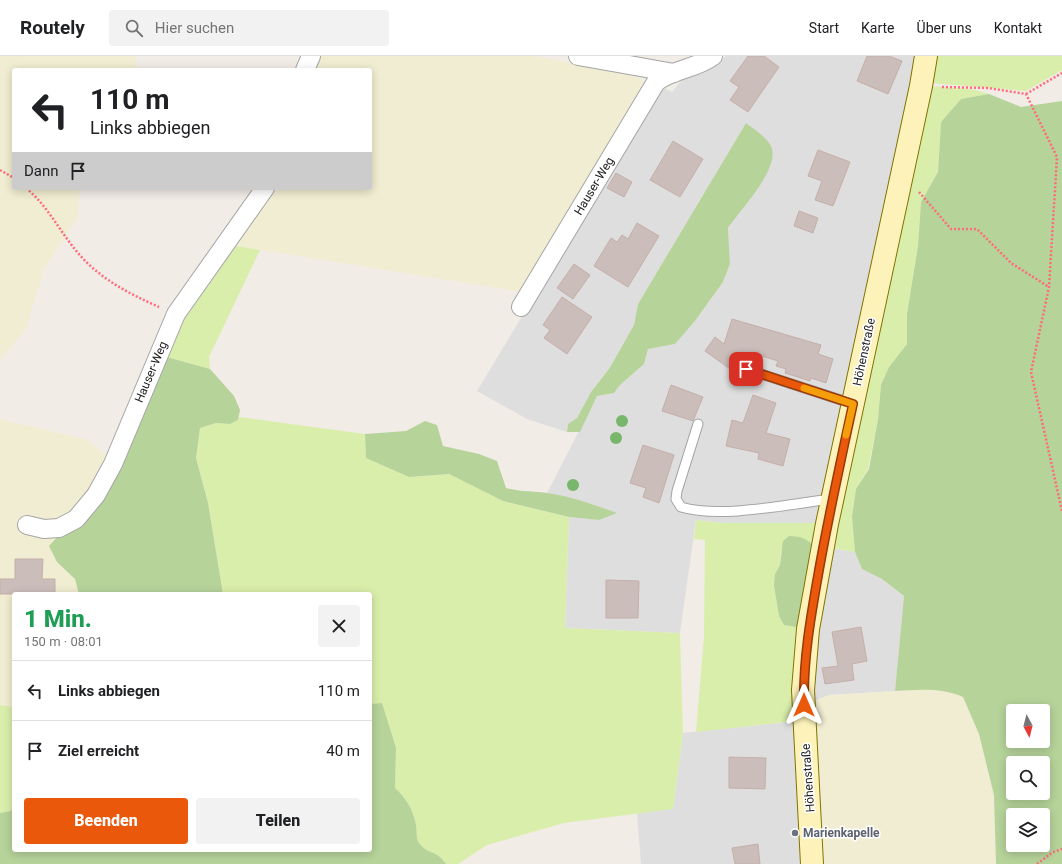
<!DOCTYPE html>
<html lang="de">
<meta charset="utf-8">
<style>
:root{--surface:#fff;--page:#f2f2f2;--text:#202124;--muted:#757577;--line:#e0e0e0;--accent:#ea580c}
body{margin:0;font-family:Roboto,sans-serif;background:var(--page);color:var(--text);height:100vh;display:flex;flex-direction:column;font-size:15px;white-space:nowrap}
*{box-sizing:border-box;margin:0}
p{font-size:13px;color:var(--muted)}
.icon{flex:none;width:22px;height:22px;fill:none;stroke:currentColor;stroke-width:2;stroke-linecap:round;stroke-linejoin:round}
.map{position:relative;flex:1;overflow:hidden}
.details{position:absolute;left:12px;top:536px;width:360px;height:260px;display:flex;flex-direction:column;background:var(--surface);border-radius:4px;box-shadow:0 2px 10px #0003}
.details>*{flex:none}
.guide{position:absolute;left:12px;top:12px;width:360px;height:122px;border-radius:4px;box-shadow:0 2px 10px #0003;background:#fff;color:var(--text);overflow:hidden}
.needle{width:26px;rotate:173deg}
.controls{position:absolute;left:1006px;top:648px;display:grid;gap:8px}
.controls a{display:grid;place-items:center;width:44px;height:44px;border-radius:4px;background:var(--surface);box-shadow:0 2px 10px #0003;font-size:20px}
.pin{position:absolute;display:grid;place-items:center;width:34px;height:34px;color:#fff;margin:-17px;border-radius:8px;box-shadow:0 2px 6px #0006}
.me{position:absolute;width:44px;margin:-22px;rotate:0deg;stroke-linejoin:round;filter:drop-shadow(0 0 3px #0008)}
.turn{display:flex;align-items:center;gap:14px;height:84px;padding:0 12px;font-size:18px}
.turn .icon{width:52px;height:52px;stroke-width:2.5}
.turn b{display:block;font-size:28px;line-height:34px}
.then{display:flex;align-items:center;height:38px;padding:0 12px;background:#0003;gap:8px;font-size:15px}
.round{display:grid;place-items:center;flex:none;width:42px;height:42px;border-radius:4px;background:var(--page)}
.overview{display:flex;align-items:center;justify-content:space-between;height:68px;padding:0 12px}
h1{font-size:24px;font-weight:800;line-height:30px;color:#1e9e55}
.primary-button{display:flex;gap:8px;margin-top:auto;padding:8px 12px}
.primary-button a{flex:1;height:46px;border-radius:4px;background:var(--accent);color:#fff;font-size:16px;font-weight:800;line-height:46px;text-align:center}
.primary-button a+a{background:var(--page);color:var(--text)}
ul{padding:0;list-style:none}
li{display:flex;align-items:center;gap:12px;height:60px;padding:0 12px;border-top:1px solid var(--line)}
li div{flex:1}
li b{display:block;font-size:15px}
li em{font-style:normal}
header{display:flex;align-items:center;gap:24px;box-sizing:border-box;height:56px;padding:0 20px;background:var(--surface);border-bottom:1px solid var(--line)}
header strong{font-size:19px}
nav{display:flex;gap:22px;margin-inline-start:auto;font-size:14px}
.search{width:280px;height:36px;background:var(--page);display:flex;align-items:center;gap:10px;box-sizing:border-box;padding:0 14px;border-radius:4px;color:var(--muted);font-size:15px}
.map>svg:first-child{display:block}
.residential{fill:#dfdede}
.farmland{fill:#f1edd2}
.grass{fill:#daeeab}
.forest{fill:#b6d39a;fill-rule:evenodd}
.building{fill:#cabdba;stroke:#c5afa9}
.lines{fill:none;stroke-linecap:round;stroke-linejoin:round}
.lane-casing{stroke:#a5a5a5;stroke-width:11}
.street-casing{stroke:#a5a5a5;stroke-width:20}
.secondary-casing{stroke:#807400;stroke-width:24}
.path{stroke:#ff6b7a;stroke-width:2.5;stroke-dasharray:2 2;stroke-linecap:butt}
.lane{stroke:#fff;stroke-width:9}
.street{stroke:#fff;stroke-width:18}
.secondary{stroke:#fdf3ba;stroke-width:22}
.tree{fill:#78b66b}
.route-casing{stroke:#983908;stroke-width:10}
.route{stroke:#ea580c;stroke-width:7}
.slow{stroke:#f59e0b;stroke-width:7}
.worship-dot{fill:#6b7280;stroke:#fff;stroke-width:1.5}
.labels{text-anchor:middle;stroke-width:3;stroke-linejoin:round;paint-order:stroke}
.street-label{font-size:12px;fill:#212121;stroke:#fff}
.worship-label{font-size:12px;font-weight:bold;fill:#5b616d;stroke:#fff;text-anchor:start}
</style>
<header>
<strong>Routely</strong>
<div class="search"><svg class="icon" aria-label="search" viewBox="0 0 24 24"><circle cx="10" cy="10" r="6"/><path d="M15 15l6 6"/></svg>Hier suchen</div>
<nav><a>Start</a><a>Karte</a><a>Über uns</a><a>Kontakt</a></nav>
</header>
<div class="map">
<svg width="1062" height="808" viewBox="0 0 1062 808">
<rect width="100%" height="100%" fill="#f2ece7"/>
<!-- residential -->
<g class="residential">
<path d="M726,0h194l-100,467h-97l-27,-3 -16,113 -115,-5 4,-111 30,3 17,-7 -35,-12 -34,-8 50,-97 17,-3 6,-8 24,-21 4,-15 27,-5 20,-23 28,-39 7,-18 -2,-36 12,-18 23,-74 -17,-13 -108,181 -4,21 -25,44 -18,23 -14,26 -9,6 -1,8 -40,-13 -50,-28 184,-305 11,6 10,-12 31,-14z"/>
<path d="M831,492l24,4 7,17 20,10 22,17 -9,95 -66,4 -17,7 1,-36z"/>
<path d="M797,665l6,143h-162l-4,-51 36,-4 10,-76z"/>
</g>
<!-- farmland -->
<g class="farmland">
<path d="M0,0h136v14h-122v118h66l-2,29 -34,52 -18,60 -26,31z"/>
<path d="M317,0h217l99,19 9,6 1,5 -121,206 -292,-47 42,-57h98v-118h-60z"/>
<path d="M0,363l88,21 29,26 -60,96 18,17 4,15h-65v113l-14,-2z"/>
<path d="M931,633l20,3 12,5 16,37 15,61 2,69h-177l-7,-162 17,-7z"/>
</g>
<!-- grass -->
<g class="grass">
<path d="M935,0h127v14l-36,21 -96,-8z"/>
<path d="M929,30l42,3 18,5 -28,5 -20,23 -3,50 -17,30 -3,44 -11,68v30l-18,23 -8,18 -3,34 -10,50 -12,20 -4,28 3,35 -24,-4z"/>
<path d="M230,189l30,5 -51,107 1,12 -47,-13 17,-39z"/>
<path d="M239,361l126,17 1,24 43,19 40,-3 54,27 66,16 -4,111 115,5 3,100 -10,76 -109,14 -77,22 -29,19h-12c-10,-15 -18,-9 -27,-21 -3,-4 -2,-12 -3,-18 -3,-16 -10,-27 -21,-37l1,-40 -25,-43 -1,23v-134h-147l-15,-91 -12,-45 4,-30 16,-5 14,1 8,-4z"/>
<path d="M696,464l27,3h97l-4,26 -35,2 -1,14 -5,9 4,42 5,9 18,3 -5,93 -101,11 8,-96 1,-96 -11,-1z"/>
<path d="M0,649l14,2v99l-3,5 -11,2z"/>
</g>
<!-- forest -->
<g class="forest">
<path d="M989,38l32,13 41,-6v763h-66l-2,-69 -15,-61 -16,-37c-22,-10 -45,-7 -68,-6l9,-95 -22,-17 -20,-10 -7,-17 -3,-35 4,-28 13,-20 9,-50 3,-34 8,-18 18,-23v-30l11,-68 3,-44 17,-30 3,-50 20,-23zM1013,655h30v30h-30zM1013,707h30v30h-30zM1013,759h30v30h-30z"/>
<path d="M746,67c9,7 23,15 26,26 6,22 -32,61 -44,79l2,36 -7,18 -28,39 -20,23 -27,5 -4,15 -24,21 -6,8 -17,3 -17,36h-13l1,-8 9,-6 14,-26 18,-23 25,-44 4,-21z"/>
<path d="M163,300l47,13 24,27 6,14 -2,10 -8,4 -14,-1 -16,5 -4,30 12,45 15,91h-144l-4,-15 -18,-17 -8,-16 12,-13 19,-10z"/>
<path d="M425,365l12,4 6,21 36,8 18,7 9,27c14,4 27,3 41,5 24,3 47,12 70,20l-18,7 -30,-3 -66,-16 -54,-27 -40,3 -43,-19 -1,-24 41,-3z"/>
<path d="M789,480c13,0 19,3 27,13l-14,79 -18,-3 -5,-9 -5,-31 1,-11 5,-9 3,-24z"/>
<path d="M382,647l14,45 -1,40c11,10 18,21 21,37 1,6 0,14 3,18 9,12 17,6 27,21h-446v-51l11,-2 3,-5v44h356l1,-146z"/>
</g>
<!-- building -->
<g class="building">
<path d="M748,0h16l15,11 -31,45 -18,-12 9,-13 -9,-6z"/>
<path d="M867,0h22l13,5 -14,33 -31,-13z"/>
<path d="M673,85l30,18 -23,38 -30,-17z"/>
<path d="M818,94l32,12 -17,44 -18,-6 7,-19 -14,-5z"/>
<path d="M616,117l16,9 -8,15 -17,-9z"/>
<path d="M799,155l19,7 -5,15 -19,-7z"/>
<path d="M637,167l22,13 -31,51 -34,-21 17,-28 6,4 5,-7 6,4z"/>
<path d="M574,208l16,11 -17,24 -16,-11z"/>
<path d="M562,241l30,20 -25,37 -23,-16 6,-8 -7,-5z"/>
<path d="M732,263l89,26 -3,9 15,5 -7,24 -15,-5 -1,3 -25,-8 1,-4 -10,-3 2,-5 -26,-8 -15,21 -32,-23 10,-14 9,7z"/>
<path d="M671,329l32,12 -10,24 -31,-10z"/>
<path d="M753,339l23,8 -10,30 24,6 -7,27 -25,-7 1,-6 -33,-7 6,-26 11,3z"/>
<path d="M643,389l31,10 -15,48 -16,-6 3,-9 -16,-5z"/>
<path d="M15,503h28l-1,20h13v15h-55v-15h15z"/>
<path d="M606,524l33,1 -1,37h-32z"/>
<path d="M861,571l6,34 -15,3 2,16 -29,4 -3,-16 16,-2 -6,-34z"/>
<path d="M729,701l37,1 -1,31 -36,-1z"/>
<path d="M758,788l2,20h-25l-3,-16z"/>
</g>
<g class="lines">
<defs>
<g id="lane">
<path d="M746,313l107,35"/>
<path d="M698,368l-21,67 -1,8 5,8c40,12 108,-3 151,-8"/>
</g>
<g id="street">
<path d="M578,0l96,17"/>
<path d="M305,14l6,-14"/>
<path d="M521,251l135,-225c17,-13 40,-13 57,-26"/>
<path d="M27,469l17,4 15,-1 17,-9 20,-24 17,-31 63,-150 89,-126"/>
</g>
<path id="secondary" d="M812,808l-9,-174 5,-61 19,-105 94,-438 5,-30"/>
</defs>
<!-- lane casing -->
<use href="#lane" class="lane-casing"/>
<!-- street casing -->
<use href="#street" class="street-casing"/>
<!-- secondary casing -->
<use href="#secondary" class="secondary-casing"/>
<!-- path -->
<g class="path">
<path d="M942,31l46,1 38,6 31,63 -8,130 -18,85 31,139"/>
<path d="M1026,38l36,-21"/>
<path d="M0,114l14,8"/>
<path d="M26,132c22,18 34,44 52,65 22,26 50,40 81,54"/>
<path d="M919,136l32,37h26l34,34 38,24"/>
<path d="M1037,808l16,-12 9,-3"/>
</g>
<!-- lane -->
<use href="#lane" class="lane"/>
<!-- street -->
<use href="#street" class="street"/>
<!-- secondary -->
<use href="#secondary" class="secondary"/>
</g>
<!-- trees -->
<g class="tree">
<circle cx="622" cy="365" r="6"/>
<circle cx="616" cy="382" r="6"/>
<circle cx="573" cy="429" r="6"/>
</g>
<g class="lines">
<defs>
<path id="route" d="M746,313l107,35c-12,55 -24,110 -34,166 -8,45 -16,89 -15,135"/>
</defs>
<!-- route casing -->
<use href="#route" class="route-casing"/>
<!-- route -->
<use href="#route" class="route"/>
<!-- slow -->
<path class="slow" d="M804,332l49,16 -7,31"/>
</g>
<!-- markers -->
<circle class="worship-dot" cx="795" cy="777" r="4"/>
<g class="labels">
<!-- street labels -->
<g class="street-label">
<text transform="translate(594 130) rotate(-59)" y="4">Hauser-Weg</text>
<text transform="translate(864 296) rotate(-78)" y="4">Höhenstraße</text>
<text transform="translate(151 316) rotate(-67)" y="4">Hauser-Weg</text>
<text transform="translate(808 722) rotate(-94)" y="4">Höhenstraße</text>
</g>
<!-- worship labels -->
<g class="worship-label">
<text x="803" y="781">Marienkapelle</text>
</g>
</g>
</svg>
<div class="controls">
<a><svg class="needle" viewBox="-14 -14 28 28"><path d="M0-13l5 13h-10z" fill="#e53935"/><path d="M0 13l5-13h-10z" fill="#757577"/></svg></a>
<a><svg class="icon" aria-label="search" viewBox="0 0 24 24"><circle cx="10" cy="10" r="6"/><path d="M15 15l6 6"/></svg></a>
<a><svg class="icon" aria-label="layers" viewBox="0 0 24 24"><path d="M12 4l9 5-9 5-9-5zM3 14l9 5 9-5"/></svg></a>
</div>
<div class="pin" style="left:746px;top:313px;background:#d93025"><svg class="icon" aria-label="arrive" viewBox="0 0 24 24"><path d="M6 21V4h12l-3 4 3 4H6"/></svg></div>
<svg class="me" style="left:804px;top:649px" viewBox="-20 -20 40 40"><path d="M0-17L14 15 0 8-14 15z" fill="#ea580c" stroke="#fff" stroke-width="4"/></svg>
<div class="guide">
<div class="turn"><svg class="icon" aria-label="left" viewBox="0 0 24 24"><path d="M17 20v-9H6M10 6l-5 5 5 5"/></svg><div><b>110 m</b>Links abbiegen</div></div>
<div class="then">Dann<svg class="icon" aria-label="arrive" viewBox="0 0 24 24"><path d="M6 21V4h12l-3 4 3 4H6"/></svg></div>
</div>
<section class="details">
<div class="overview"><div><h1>1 Min.</h1><p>150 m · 08:01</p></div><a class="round"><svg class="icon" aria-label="close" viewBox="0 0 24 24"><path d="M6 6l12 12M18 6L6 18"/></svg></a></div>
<ul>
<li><svg class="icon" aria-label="left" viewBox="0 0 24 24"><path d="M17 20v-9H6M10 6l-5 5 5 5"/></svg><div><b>Links abbiegen</b></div><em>110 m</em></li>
<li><svg class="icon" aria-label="arrive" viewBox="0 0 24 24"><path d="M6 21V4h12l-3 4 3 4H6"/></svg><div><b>Ziel erreicht</b></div><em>40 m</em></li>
</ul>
<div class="primary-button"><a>Beenden</a><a>Teilen</a></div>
</section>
</div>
